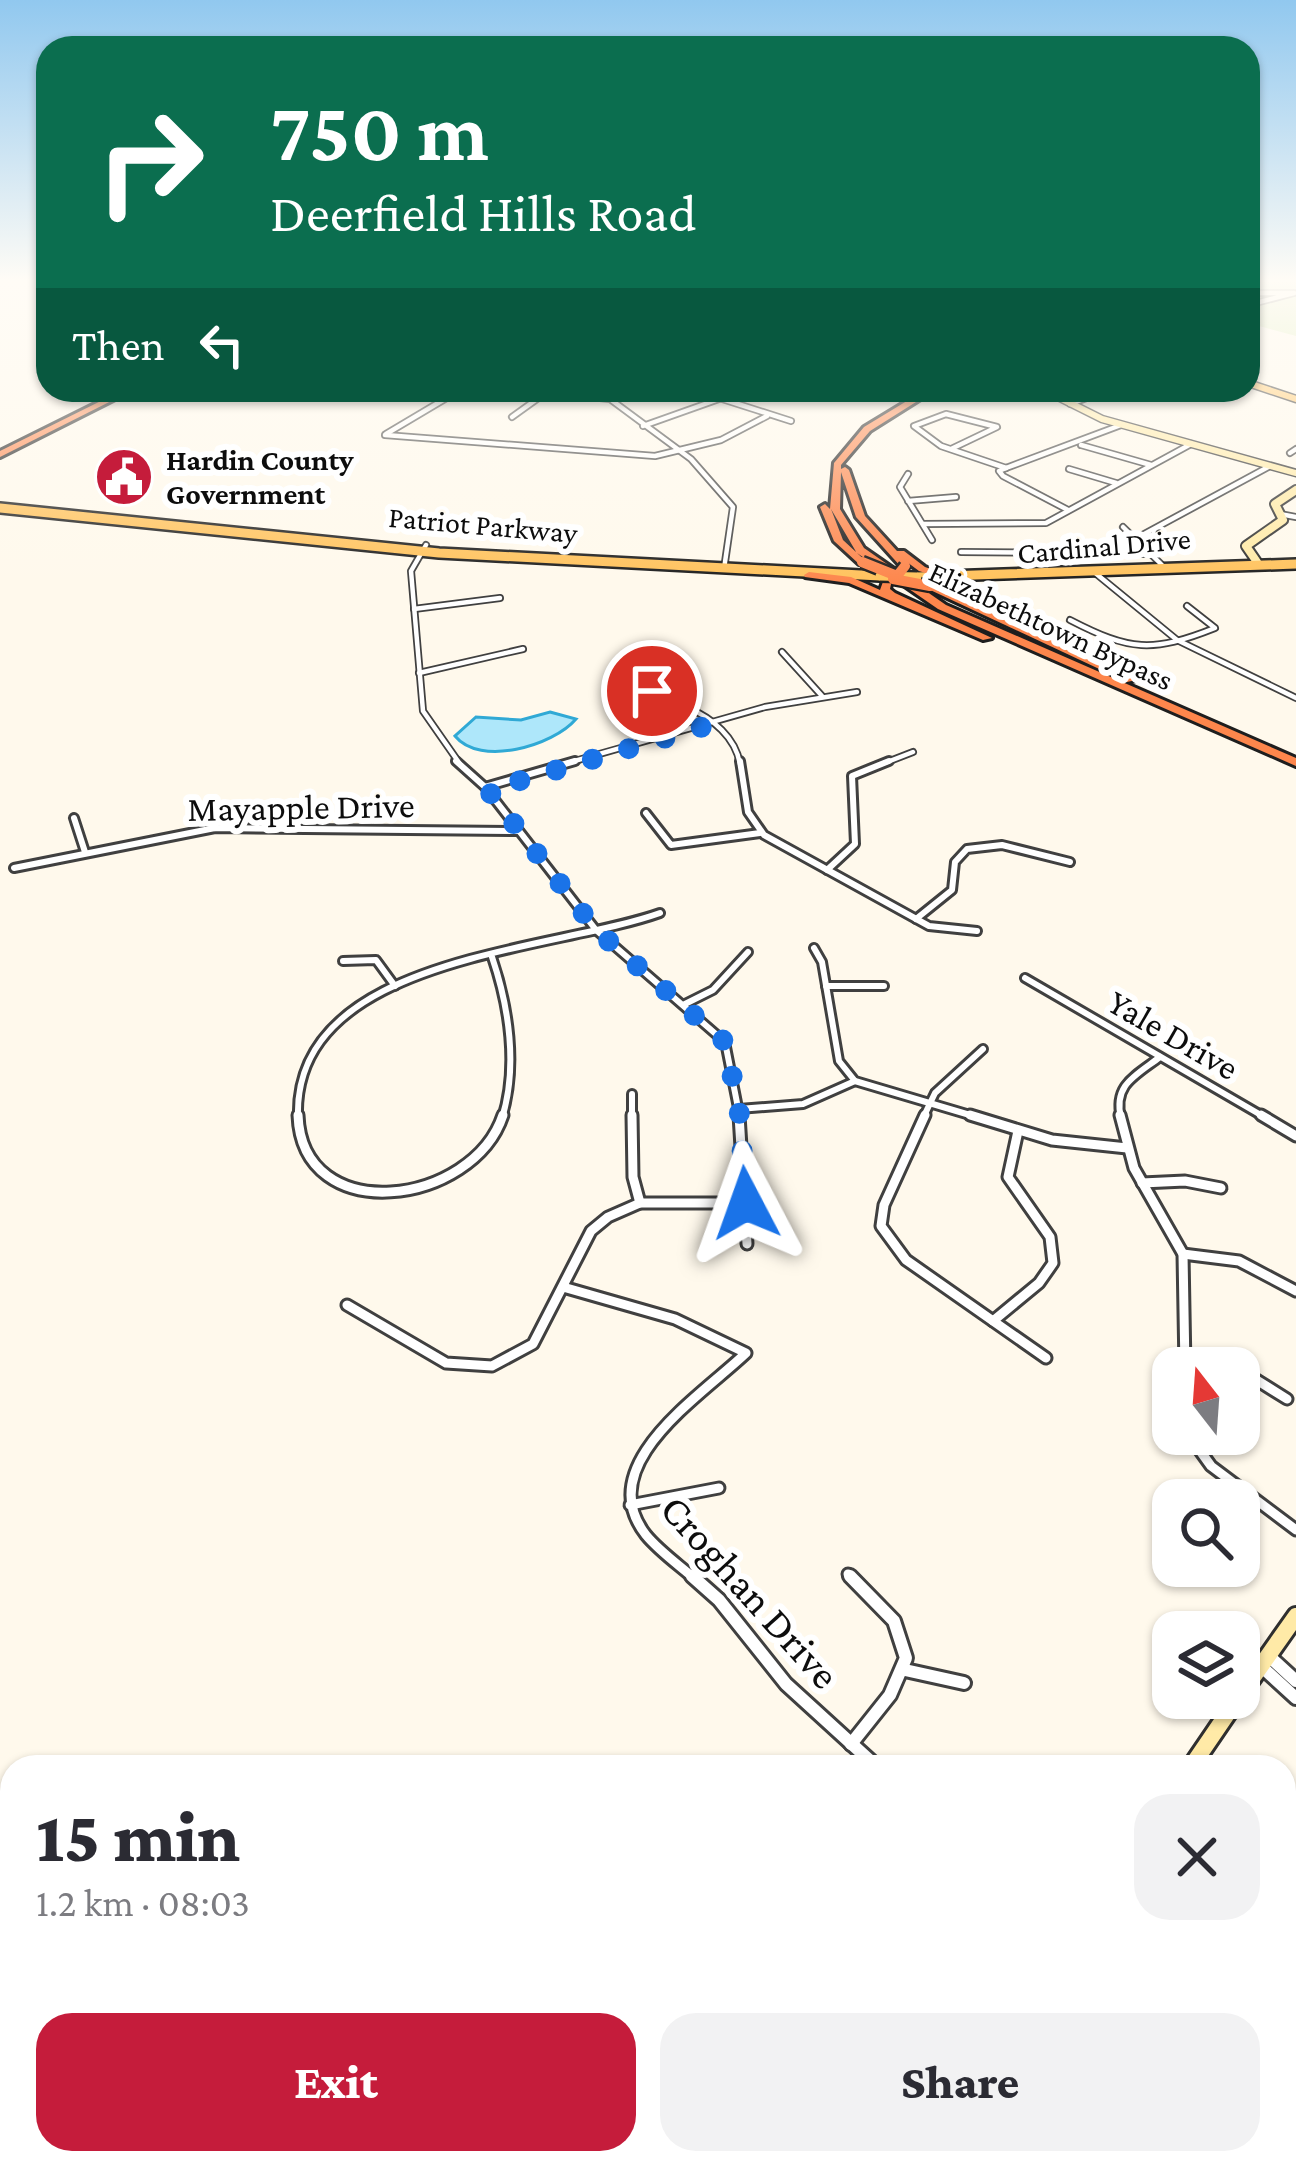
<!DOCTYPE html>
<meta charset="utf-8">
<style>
:root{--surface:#fff;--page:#f2f2f3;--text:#2b2b33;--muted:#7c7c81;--accent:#c51c3b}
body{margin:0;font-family:"Crimson Pro",serif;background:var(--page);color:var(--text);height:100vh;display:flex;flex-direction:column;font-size:45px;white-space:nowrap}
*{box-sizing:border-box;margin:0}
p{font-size:39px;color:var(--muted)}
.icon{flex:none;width:66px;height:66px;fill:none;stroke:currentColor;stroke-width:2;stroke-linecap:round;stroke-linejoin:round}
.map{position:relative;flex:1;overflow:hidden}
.details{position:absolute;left:0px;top:1755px;width:1296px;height:420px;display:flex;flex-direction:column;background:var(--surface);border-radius:36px 36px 0 0;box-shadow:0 3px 9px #0004}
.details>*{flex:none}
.top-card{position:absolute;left:36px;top:36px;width:1224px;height:366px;border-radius:36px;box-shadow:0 3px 9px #0004;background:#0b6e4f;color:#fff;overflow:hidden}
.needle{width:78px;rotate:343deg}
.buttons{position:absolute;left:1152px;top:1347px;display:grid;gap:24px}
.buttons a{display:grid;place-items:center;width:108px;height:108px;border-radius:24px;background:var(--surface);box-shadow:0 3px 9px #0004;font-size:60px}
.pin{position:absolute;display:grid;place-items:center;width:102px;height:102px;color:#fff;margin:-51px;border:6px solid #fff;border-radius:50%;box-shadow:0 3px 12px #0007}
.me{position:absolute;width:132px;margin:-66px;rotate:356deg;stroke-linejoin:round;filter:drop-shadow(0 0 9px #0008)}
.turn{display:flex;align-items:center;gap:42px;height:252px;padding:0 36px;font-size:54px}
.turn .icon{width:156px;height:156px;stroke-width:2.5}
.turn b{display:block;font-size:84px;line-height:102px}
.then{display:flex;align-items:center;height:114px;padding:0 36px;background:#0003;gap:24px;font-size:45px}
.round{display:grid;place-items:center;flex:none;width:126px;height:126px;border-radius:36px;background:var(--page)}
.headline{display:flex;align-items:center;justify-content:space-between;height:204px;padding:0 36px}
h1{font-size:72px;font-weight:800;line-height:90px}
.cta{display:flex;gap:24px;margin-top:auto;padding:24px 36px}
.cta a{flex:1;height:138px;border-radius:36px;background:var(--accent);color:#fff;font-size:48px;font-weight:800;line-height:138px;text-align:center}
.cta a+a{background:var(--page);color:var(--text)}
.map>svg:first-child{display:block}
.green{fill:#d8ecb4}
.water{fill:#aee7fa;stroke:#30a9d5;stroke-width:3}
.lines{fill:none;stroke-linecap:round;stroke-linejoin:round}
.street-far3-casing{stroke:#404040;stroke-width:8}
.street-far2-casing{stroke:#404040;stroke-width:12}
.street-far1-casing{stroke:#404040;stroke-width:15}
.street-casing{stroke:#404040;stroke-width:18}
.secondary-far2-casing{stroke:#2f2f2f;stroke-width:9}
.secondary-far1-casing{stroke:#2f2f2f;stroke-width:12}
.secondary-casing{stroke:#2f2f2f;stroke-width:22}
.primary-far1-casing{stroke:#1e1e1e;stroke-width:9}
.primary-casing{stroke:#1e1e1e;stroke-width:14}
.highway-casing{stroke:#1e1e1e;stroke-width:6}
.street-far3{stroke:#fff;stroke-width:4.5}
.street-far2{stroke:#fff;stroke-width:6}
.street-far1{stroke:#fff;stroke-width:9}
.street{stroke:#fff;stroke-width:12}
.secondary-far2{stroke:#ffeaa7;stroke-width:6}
.secondary-far1{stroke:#ffeaa7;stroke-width:8}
.secondary{stroke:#ffeaa7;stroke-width:16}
.primary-far1{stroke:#ffc25c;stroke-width:6}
.primary{stroke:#ffc25c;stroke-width:9}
.highway{fill:#fd864c;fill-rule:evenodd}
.primary-bridge-casing{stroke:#1e1e1e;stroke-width:14;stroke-linecap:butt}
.highway-bridge-casing{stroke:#1e1e1e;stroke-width:15;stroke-linecap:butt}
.primary-bridge{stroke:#ffc25c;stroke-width:9}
.highway-bridge{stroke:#fd864c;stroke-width:10}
.route{stroke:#1a73e8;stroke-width:21;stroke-dasharray:0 37.8}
.labels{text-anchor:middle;stroke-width:12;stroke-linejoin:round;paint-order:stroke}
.far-poi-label{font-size:30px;font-weight:bold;fill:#0d0d0d;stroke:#fff;text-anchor:start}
.far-street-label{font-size:30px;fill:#0d0d0d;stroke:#fff}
.street-label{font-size:36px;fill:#0d0d0d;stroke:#fff}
.near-street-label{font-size:42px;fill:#0d0d0d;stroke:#fff}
</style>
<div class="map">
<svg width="1296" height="2175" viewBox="0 0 1296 2175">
<rect width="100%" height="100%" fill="#fff9ec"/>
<!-- green -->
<path class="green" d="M1248,281h48v55l-48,-13z"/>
<!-- water -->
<path class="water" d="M550,712l26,7c-23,27 -96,48 -121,17l21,-19 45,3z"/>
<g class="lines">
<defs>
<g id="street-far3">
<path d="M1248,293h46l-46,12"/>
<path d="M517,390l93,9 81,60 42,48 -9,62"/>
<path d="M694,390l97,31"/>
<path d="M811,390l37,5 -27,-2"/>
<path d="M1070,404l39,-14"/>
<path d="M512,417l32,-23"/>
<path d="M643,426l76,-27"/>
<path d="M386,434l74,-44"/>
<path d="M385,435l270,21 66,-16 46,-24"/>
<path d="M1081,445l70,20"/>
<path d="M951,449l46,-22 -51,-13 -32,12 27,20 65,22"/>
<path d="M1290,453l6,-4"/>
<path d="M1006,468l115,-43"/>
<path d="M1006,468l-7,3 4,5 65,34"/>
<path d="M1069,469l47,14"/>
<path d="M908,474l-8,13 32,53"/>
<path d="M908,501l48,-4"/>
<path d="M1280,514l16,3"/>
<path d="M923,524l123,-1 145,-79"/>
<path d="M1123,527l39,38"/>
<path d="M1135,539l135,-73"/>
<path d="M426,545l-15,26 12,140 37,53"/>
<path d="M961,552l190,2"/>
<path d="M1094,572l83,68 119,58"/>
<path d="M414,609l86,-11"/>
<path d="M1070,620c60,31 82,33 145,8l-28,-22"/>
<path d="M782,652l40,44"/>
<path d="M419,673l104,-24"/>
<path d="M606,695c45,-7 125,16 134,69"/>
<path d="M564,764l201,-57 92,-15"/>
<path d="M882,764l31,-12"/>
</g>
<g id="street-far2">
<path d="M456,761l29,26 111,143 129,112 15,76"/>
<path d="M740,761l8,51 16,23 165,91 48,5"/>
<path d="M485,787l90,-26"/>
<path d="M646,813l25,32 89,-12"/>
<path d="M209,816l6,12"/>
<path d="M74,818l11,34"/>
<path d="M14,868l201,-40 304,3"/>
<path d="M827,870l28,-26 -3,-68 37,-15"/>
<path d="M916,919l36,-29 3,-28 12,-13 35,-4 68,17"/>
<path d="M814,948l8,14 17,99 16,20 125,37"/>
<path d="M492,957c17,50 26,110 10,161"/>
<path d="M343,961l33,-1 19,26"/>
<path d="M1025,978l241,140"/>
<path d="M826,986h58"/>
<path d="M685,1004l28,-14 35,-38"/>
<path d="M632,1094v24"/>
<path d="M739,1109l64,-5 52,-23"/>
<path d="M298,1118c-6,-162 253,-166 362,-205"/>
<path d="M923,1118l12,-25 48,-44"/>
<path d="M1121,1118c-8,-33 14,-42 39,-61"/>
</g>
<g id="street-far1">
<path d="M298,1115c4,114 175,91 205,0"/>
<path d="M632,1115l1,62 7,26"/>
<path d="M739,1115l8,129"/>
<path d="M925,1115l-41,90 -3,21 25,34 140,98"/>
<path d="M970,1115l82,25 75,8"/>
<path d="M1120,1115l14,53 49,86 2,114"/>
<path d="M1261,1115l35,21"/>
<path d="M1142,1183l43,-2 36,7"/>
<path d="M1183,1254l56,7 57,30"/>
<path d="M563,1287l112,32 71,34c-45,43 -155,112 -100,182 13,16 33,30 49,44"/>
<path d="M347,1305l99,58 46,3 41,-22 58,-113 17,-14 32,-14h106"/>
<path d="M993,1321l46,-38 14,-20 -3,-26 -42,-60 10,-46"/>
<path d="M1185,1353l51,15"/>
<path d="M1239,1369l48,30"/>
<path d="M1188,1434l23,32 85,64"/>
<path d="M630,1505l89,-17"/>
<path d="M848,1574l5,5"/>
</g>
<g id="street">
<path d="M692,1576l27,24 67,84 91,83"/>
<path d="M850,1576l44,45 12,37 -16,37 -39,49"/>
<path d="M1271,1658l25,23"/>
<path d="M1262,1667l34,31"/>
<path d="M905,1670l59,13"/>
<path d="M1137,2163l11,12"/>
</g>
<path id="secondary-far2" d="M1044,390l58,29 194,54"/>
<path id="secondary-far1" d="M1257,562l-11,-16 37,-26 -8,-16 21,-14"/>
<g id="secondary">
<path d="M1239,1697l57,-81"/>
<path d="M1191,1767l47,-69"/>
<path d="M911,2175l9,-12"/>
</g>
<path id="primary-far1" d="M1248,383l48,16"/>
<g id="primary">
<path d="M0,508l439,45 441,23"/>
<path d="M917,577l379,-13"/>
</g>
<g id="highway">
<path d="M123,390h10l-133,67v-6z"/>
<path d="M925,390h10l-65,41 -29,34v4l4,-2 4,3 16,46 32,35h7l21,16 31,11 -5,3 -32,-10 -12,-9 3,4 -2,2h-6l-46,-51 -15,-45 -1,37 24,39 82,57 350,153v8l-358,-157 -81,-56 10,9 -8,2 -25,-23 -14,-34 5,-3 5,5 4,-46 30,-36zM831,509l24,41 1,2 -13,-12z"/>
<path d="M809,572l42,5 29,13 4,-11h8l-2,10 5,4 97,45 -9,2 -134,-57 -44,-6 -1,-2z"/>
<path d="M926,584h8l202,96 -9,2 -201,-94z"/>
</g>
</defs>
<!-- street-far3 casing -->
<use href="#street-far3" class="street-far3-casing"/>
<!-- street-far2 casing -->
<use href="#street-far2" class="street-far2-casing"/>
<!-- street-far1 casing -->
<use href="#street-far1" class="street-far1-casing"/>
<!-- street casing -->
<use href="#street" class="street-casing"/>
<!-- secondary-far2 casing -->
<use href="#secondary-far2" class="secondary-far2-casing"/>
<!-- secondary-far1 casing -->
<use href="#secondary-far1" class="secondary-far1-casing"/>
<!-- secondary casing -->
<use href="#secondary" class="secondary-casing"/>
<!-- primary-far1 casing -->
<use href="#primary-far1" class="primary-far1-casing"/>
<!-- primary casing -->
<use href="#primary" class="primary-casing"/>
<!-- highway casing -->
<use href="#highway" class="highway-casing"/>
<!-- street-far3 -->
<use href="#street-far3" class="street-far3"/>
<!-- street-far2 -->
<use href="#street-far2" class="street-far2"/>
<!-- street-far1 -->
<use href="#street-far1" class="street-far1"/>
<!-- street -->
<use href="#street" class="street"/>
<!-- secondary-far2 -->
<use href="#secondary-far2" class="secondary-far2"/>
<!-- secondary-far1 -->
<use href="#secondary-far1" class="secondary-far1"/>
<!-- secondary -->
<use href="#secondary" class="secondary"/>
<!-- primary-far1 -->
<use href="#primary-far1" class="primary-far1"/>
<!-- primary -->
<use href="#primary" class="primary"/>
<!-- highway -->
<use href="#highway" class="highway"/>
<defs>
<path id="primary-bridge" d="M880,576l37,1"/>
<g id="highway-bridge">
<path d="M862,562l35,14 8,-10"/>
<path d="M893,579l37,7"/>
</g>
</defs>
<!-- primary-bridge casing -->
<use href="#primary-bridge" class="primary-bridge-casing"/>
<!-- highway-bridge casing -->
<use href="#highway-bridge" class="highway-bridge-casing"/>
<!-- primary-bridge -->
<use href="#primary-bridge" class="primary-bridge"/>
<!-- highway-bridge -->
<use href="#highway-bridge" class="highway-bridge"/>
</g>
<!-- sky -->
<linearGradient id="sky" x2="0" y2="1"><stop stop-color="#91c8ef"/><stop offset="0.48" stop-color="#fffcf6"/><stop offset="1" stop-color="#fffcf6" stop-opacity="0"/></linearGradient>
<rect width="1296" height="585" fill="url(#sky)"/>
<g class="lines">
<!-- route -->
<path class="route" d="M652,691l19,5 38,29 -221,65 108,140 129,112 14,67 7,94"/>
</g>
<!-- icons -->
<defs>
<symbol id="civic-disc" viewBox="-11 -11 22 22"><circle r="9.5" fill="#c51c3b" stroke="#fff"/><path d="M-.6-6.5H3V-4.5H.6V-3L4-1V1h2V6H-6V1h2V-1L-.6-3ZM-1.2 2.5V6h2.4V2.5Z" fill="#fff"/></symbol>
</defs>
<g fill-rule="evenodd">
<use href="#civic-disc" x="91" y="444" width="66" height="66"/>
</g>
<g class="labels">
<!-- far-poi labels -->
<g class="far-poi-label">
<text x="166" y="470">Hardin County<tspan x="166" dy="34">Government</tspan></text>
</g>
<!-- far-street labels -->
<g class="far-street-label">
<text transform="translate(483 525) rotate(5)" y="10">Patriot Parkway</text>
<text transform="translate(1104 546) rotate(-5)" y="10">Cardinal Drive</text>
<text transform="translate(1051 626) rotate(25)" y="10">Elizabethtown Bypass</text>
</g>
<!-- street labels -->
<g class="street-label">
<text transform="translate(301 806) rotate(-1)" y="13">Mayapple Drive</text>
<text transform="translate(1174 1034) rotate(30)" y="13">Yale Drive</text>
</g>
<!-- near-street labels -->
<g class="near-street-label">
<text transform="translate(751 1591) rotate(48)" y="15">Croghan Drive</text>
</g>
</g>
</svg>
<div class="buttons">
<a><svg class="needle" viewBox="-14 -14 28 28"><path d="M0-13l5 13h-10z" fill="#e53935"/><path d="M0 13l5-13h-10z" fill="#7c7c81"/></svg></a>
<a><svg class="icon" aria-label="search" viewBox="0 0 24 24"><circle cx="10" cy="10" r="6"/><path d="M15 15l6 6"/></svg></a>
<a><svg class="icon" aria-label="layers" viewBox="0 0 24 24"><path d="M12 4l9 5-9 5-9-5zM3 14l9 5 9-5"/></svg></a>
</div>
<div class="pin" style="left:652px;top:691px;background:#d93025"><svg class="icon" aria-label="arrive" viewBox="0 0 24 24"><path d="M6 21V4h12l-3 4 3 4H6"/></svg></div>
<svg class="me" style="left:746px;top:1203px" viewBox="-20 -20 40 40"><path d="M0-17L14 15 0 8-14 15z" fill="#1a73e8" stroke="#fff" stroke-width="4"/></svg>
<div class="top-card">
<div class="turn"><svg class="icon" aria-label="right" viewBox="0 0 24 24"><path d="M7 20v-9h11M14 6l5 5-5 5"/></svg><div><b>750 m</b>Deerfield Hills Road</div></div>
<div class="then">Then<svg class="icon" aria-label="left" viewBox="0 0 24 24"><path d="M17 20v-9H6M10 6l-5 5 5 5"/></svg></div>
</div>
<section class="details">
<div class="headline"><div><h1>15 min</h1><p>1.2 km · 08:03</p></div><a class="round"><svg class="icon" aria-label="close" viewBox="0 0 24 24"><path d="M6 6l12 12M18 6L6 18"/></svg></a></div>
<div class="cta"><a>Exit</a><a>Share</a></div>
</section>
</div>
